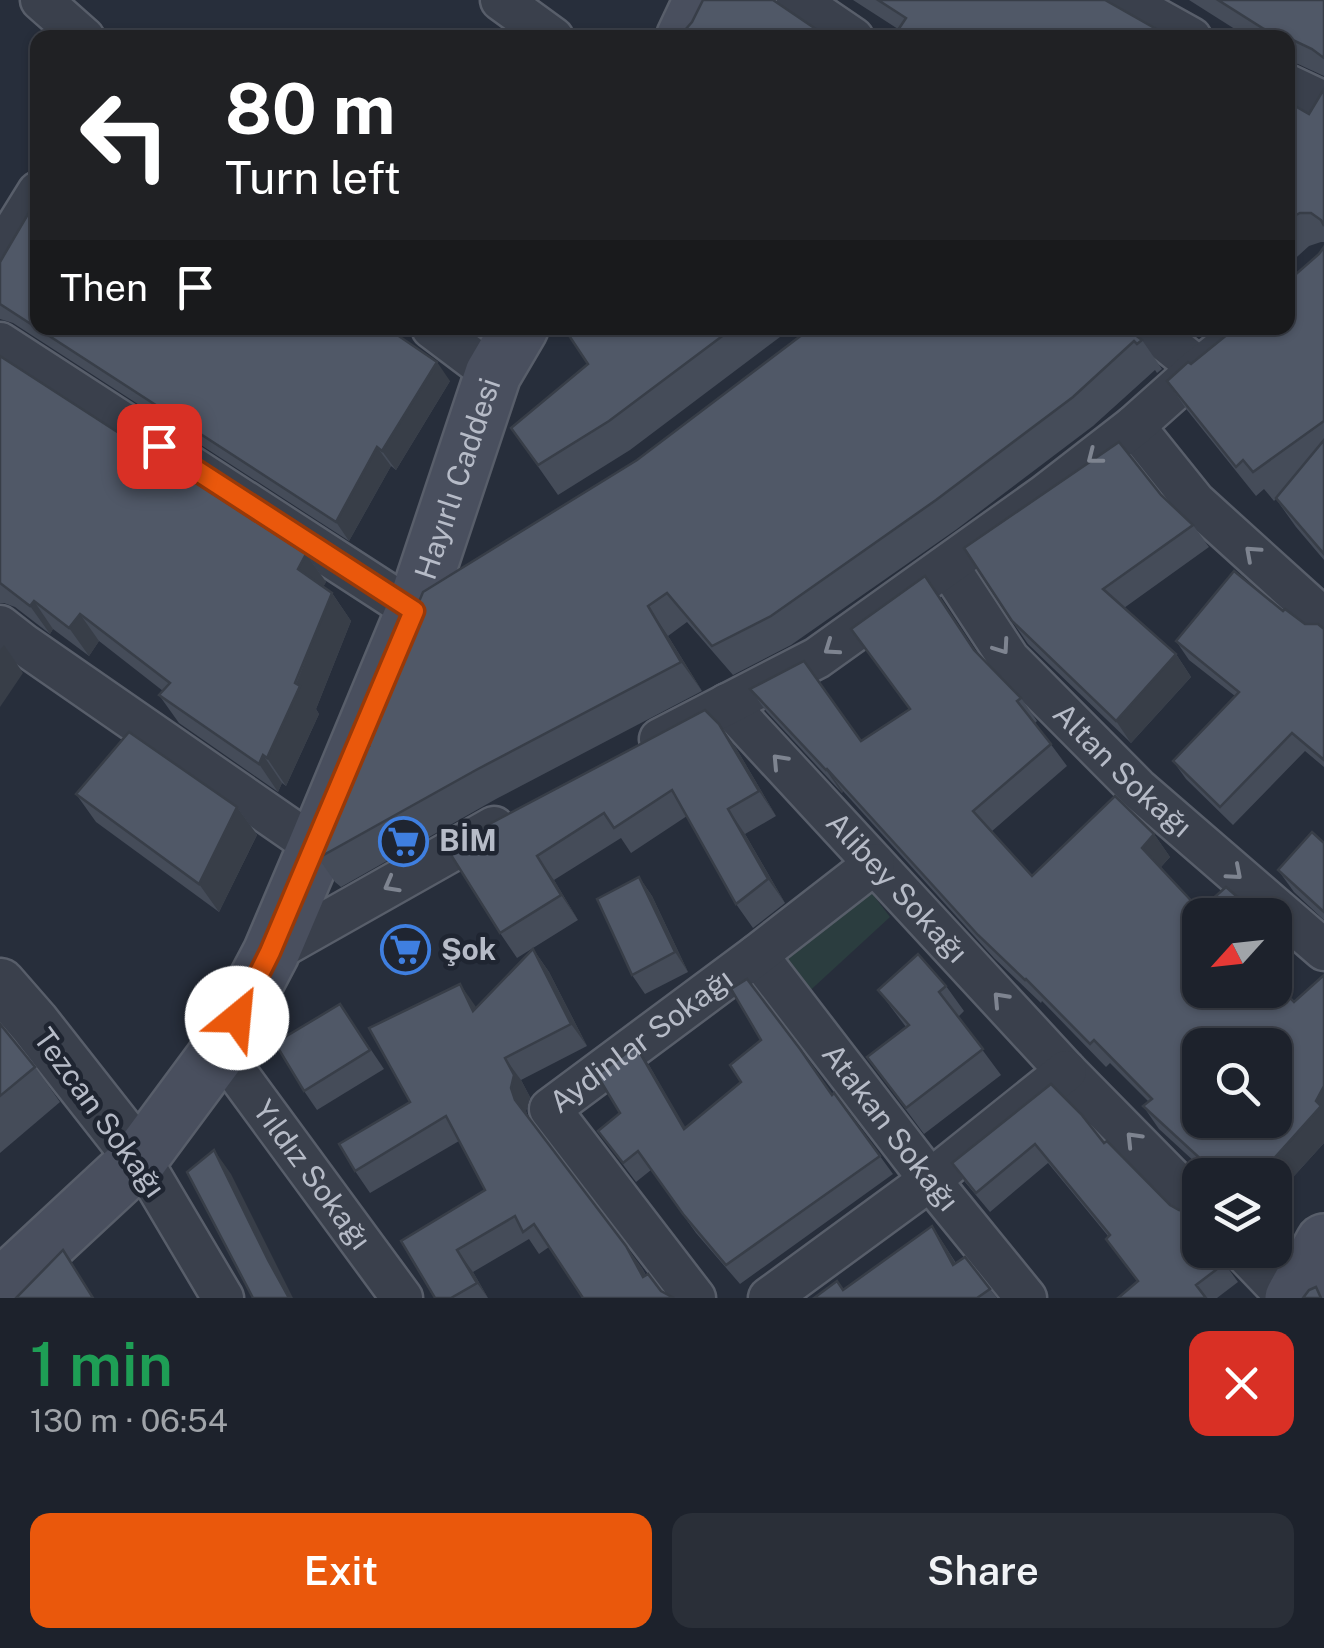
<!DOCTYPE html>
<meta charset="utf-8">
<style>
:root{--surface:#1d222c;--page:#2a2f38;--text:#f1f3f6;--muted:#a0a4a9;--line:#3b3f48;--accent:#ea580c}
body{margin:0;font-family:"Public Sans",sans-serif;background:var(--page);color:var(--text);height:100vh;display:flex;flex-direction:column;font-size:38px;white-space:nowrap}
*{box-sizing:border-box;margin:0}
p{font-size:32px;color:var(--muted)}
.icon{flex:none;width:55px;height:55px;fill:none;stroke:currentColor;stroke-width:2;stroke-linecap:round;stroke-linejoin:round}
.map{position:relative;height:1298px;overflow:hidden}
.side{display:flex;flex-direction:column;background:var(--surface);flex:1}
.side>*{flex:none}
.top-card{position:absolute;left:30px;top:30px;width:1265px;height:305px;border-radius:20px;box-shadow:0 2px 8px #0004,0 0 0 2px var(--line);background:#202124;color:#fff;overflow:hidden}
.needle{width:65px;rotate:243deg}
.tools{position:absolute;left:1182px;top:898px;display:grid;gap:20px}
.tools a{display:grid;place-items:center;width:110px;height:110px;border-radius:20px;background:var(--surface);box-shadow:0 2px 8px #0004,0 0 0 2px var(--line);font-size:50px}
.pin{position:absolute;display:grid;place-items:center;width:85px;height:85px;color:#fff;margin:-42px;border-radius:20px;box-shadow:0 5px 15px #0006}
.me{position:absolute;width:110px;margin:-55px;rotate:28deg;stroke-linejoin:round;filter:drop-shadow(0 0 8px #0008)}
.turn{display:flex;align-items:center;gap:35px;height:210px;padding:0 30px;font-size:45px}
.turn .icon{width:130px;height:130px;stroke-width:2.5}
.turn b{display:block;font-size:70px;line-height:85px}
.then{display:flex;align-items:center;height:95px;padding:0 30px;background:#0003;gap:20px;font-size:38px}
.round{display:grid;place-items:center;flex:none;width:105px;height:105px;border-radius:20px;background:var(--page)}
.head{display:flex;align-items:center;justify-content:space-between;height:170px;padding:0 30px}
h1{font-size:60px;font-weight:600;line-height:75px;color:#1e9e55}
.primary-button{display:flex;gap:20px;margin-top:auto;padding:20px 30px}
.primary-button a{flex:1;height:115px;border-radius:20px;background:var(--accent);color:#fff;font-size:40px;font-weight:600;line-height:115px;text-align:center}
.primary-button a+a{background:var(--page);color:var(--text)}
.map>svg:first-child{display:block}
.green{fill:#2b3d3f}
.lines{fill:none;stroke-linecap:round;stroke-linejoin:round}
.minor-casing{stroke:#585e6a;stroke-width:45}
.tertiary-casing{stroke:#585e6a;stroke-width:55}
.secondary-casing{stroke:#585e6a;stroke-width:60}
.minor{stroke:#3a404c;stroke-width:40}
.tertiary{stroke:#3a404c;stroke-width:50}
.secondary{stroke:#494f5e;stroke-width:55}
.wall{fill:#454c59}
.shaded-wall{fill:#383e48}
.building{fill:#505867;stroke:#383e48;stroke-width:2.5;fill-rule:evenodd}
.oneway{stroke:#7e8490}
.route-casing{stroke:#983908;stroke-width:25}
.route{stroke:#ea580c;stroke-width:18}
.labels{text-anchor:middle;stroke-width:9;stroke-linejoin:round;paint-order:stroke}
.street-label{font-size:30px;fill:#b6bbc7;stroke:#1f2531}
.poi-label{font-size:30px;font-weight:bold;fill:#b6bbc7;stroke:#1f2531;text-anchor:start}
</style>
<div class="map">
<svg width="1324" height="1298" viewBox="0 0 1324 1298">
<rect width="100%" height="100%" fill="#272e3b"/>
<!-- green -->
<path class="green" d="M864,883l26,34 -87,80 -31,-38z"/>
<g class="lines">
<defs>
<g id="minor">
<path d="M41,0l43,38"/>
<path d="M501,0l52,38"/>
<path d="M797,0l56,38"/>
<path d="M1123,0l68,38"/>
<path d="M1288,85l36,17"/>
<path d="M0,253l38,-61"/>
<path d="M432,328l61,46"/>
<path d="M1149,328l50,40"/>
<path d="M0,343l414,268 21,-14"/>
<path d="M1134,426l61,76 129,117"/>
<path id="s1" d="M948,566l61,93 129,130 186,161"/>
<path d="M0,626l23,18 293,203"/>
<path id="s2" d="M727,704l339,367 134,136"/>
<path d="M660,739l157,-81 228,-163 89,-69 65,-58 50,-40"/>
<path d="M271,953l223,-126"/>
<path id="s3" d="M757,955l173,225 96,118"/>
<path id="s4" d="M220,1050l182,248"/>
<path d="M140,1158l83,140"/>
<path d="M1242,1250l46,48"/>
<path id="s5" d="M695,1298l-145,-189 207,-154 117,-91"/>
<path d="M769,1298l161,-118 136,-109"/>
</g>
<path id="tertiary" d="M0,984l34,39 106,135"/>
<g id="secondary">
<path d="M684,38l18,-38"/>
<path id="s6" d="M0,1288l140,-130 80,-108 51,-97 45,-106 98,-236 79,-237 27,-46"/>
<path d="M1293,1298l31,-56"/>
</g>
</defs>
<!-- minor casing -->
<use href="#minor" class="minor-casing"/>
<!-- tertiary casing -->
<use href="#tertiary" class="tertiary-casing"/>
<!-- secondary casing -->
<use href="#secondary" class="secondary-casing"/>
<!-- minor -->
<use href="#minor" class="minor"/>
<!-- tertiary -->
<use href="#tertiary" class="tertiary"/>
<!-- secondary -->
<use href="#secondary" class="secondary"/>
</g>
<!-- wall -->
<g class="wall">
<path d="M853,0h252l67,38h-269l-5,-9z"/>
<path d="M1189,0h135v76l-26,-12 -10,-2v-24h-39z"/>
<path d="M1324,89v153h-3l-12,4 -21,19v-163l21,12z"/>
<path d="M1324,247v313l-28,-33 -20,-28 -2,2 -10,-12 -8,7 -69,-86 -20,-29 24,-17 42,-34 86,-76z"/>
<path d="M0,262l38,66 412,53 -54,89 -5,-4 -42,75 -336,-218 -13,-4z"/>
<path d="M564,328h228l-162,122 -72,45 -47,-67 77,-64z"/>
<path d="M1142,340l20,29 -5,4 -2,-3 -62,56 -136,103 -166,116 -58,30 -46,-53 -19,14 34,55 -206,108 -155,88 -6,-5 -20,-29 53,-106 -6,-9 275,-278z"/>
<path d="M0,356l306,198 20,28 -3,5 9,6 19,28 -35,88 3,5 -33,72 -4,-3 -4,9 -99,-69 -20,-28 4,-4 -64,-50 -10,15 -36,-27 -3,5 -35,-27 -11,-4h-4z"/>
<path d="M1161,495l32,30 16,22 -85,61 52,46 15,23 -60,66 -103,-99 -16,-23z"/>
<path d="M941,599l36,54 44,45 16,23 -2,2 32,43 -76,66 41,44 122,-42 16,23 -9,10 39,48 124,228 -49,54v-22h-66l-50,-46 -16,-23 6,-4 -39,-39 -4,4 -64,-66 -1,2 -47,-45 -151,-167 -1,2 -76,-82 -16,-22 111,52 49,-32z"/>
<path d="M1283,611l22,13 19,5v138l-19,-16 -72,74 -47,-46 -13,-18 62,-65 -46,-36 -13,-19z"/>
<path d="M719,724l17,24 40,68 -31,18 40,69 -32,25 -17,-24 -49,-88 -56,37 -10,-15 -67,42 24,40 -61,38 -17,-25 -54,-86z"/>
<path d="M76,794l161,13 20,28 -38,77 -123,-90z"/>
<path d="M1324,843v77l-30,-28 -16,-22z"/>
<path d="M639,877l13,19 36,76 -43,22 -13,-19z"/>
<path d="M1275,932l12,18 -12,11z"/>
<path d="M533,949l16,23 38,74 -66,34 9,17 -4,14 3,8 113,149 4,7 15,16 -112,-44 -10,7 -10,-15 -56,33 15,26h-53l50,-108 -26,-49 -89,52 -15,-22 55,-69 66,-94z"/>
<path d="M946,986l18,25 -6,6 43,58 -77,59 -57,-77 39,-30 -28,-37z"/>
<path d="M340,1004l44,65 -67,41 -13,-19z"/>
<path d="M0,1024l35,43 25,35 -60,51z"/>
<path d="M649,1065l36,63 149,-35 59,81 -153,110 -44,-51 -45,-63 -15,12 -38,-51 22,-18z"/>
<path d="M1051,1084l53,59 111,107 23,32 -21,16h-99l19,-17 -31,-42 2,-3 -60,-73 -58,49 -25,-30 -13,-19z"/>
<path d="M932,1226l24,37 34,26 7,9h-183l29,-8z"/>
</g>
<!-- shaded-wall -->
<g class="shaded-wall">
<path d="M437,362l13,19 -54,89 -14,-19z"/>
<path d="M377,447l14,19 -42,75 -13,-19z"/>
<path d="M306,554l20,28 -8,15 -20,-28z"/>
<path d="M332,593l19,28 -35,88 3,5 -33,72 -19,-28z"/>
<path d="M34,601l19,28 -3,5 -20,-28z"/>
<path d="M648,606l20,30 34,55 -21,-29z"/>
<path d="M80,614l19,27 -10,15 -20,-28z"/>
<path d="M4,645l19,28 -23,34v-57z"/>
<path d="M1176,654l15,23 -60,66 -15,-22z"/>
<path d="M719,724l17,24 40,68 -17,-25z"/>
<path d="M263,755l19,28 -4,9 -19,-28z"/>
<path d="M827,769l16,22 -1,2 -16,-23z"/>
<path d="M237,807l20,28 -38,77 -20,-28z"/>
<path d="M728,809l17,25 40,69 -17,-24z"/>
<path d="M1154,834l16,23 -12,13 -16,-22z"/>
<path d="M537,856l17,24 24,40 -17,-25z"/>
<path d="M639,877l13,19 36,76 -13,-20z"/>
<path d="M533,949l16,23 38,74 -16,-22z"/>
<path d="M460,984l16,23 12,27 -15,-23z"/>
<path d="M636,1046l13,19 48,82 -13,-18z"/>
<path d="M505,1058l16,22 9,17 -4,14 5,12 -16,-23 -4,-12z"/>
<path d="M1324,1086v57l-49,54v-22h-16l57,-74z"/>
<path d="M214,1150l17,24 62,124h-4l-21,-38z"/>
<path d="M932,1226l15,23 22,38 -16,-22z"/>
<path d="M626,1246l16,22 15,30 -14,-21z"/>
<path d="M457,1250l16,22 15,26 -11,-15z"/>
</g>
<!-- building -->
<g class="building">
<path d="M703,0h70l56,38h-134l-10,-8 7,-8z"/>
<path d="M878,0h227l67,38h-262l-12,-8 8,-12z"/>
<path d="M1218,0h106v58l-12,-9 -36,-17 -12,-3z"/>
<path d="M1324,89v137l-3,-6 -10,-7h-11l-12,6v-117l21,12z"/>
<path d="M38,197v131h349l50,34 -55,89 -5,-4 -41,75 -336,-218v-42z"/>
<path d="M1324,247v174l-71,51 -10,-12 -7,7 -69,-86 21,-19 3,2 42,-34 -1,-2h56v-47l31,-27z"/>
<path d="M564,328h169l-124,93 -71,44 -27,-37 77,-64z"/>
<path d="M811,328h315l16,12 -5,4 -3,-3 -61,56 -137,103 -165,116 -59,30 -45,-53 -19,13 33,56 -205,108 -156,87 -5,-4 41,-98 13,-9 -7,-8 61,-146 214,-132z"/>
<path d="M0,356l306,198 -8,15 34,24 -37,90 5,3 -33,72 -4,-3 -4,9 -100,-69 11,-12 -90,-69 -11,14 -35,-27 -4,5 -30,-23z"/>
<path d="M1324,440v114l-48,-56z"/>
<path d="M1119,442l42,53 32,30 -90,64 73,65 -60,67 -104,-100 -48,-73z"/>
<path d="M1234,571l49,40 2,-2 20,15h13l6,5v131l-32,-27 -72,74 -47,-46 66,-69 -63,-51z"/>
<path d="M925,576l49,74 47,48 -4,3 34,43 -78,67 59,65 83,-80 39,38 -12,14 58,62 26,-23 32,28h-58v75h75v-8l19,20 30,-27v111l-8,15 5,5 -62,69h-41l-75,-69 9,-7 -58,-59 -4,4 -64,-65 -1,1 -47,-45 -151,-166 -1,1 -76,-81 54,-28 57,80 49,-32 -59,-80zM1200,1045h75v75h-75z"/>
<path d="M705,710l14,14 40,67 -31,18 40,70 -32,25 -64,-114 -58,38 -10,-15 -67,43 24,39 -61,38 -54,-86z"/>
<path d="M129,732l108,75 -38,77 -123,-90z"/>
<path d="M1312,832l12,11v69l-46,-42z"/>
<path d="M639,877l36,75 -43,23 -35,-76z"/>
<path d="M533,949l38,75 -66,34 9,17 -3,13 4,12 111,146 17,31 5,-3 13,17 13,7h-91l-49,-74 -11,8 -8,-16 -58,34 20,33 -26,15h-16l-34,-57 84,-51 -39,-74 -91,55 -16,-27 71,-42 -41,-74 91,-44 13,27z"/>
<path d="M918,954l28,32 -7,6 44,57 -77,59 -39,-51 42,-32 -31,-35z"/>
<path d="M747,979l53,70 32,46 2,-2 46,63 -154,109 -43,-51 -45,-63 -15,12 -25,-32 22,-18 -23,-38 39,-29 48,83 57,-47 -11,-17 31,-25 -30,-51z"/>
<path d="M340,1004l30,46 -66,41 -29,-48z"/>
<path d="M0,1024l35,43 -35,29z"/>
<path d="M1051,1084l30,30 23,29 3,-2 63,64 9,5 7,1 14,19v20h15l10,13 -29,22 10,13h-88l20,-17 -32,-42 4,-4 -75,-91 -59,49 -24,-30z"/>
<path d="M214,1150l54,110 21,38h-36l-66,-126z"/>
<path d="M932,1226l21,39 12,-8 25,32 -13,9h-163l23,-17 6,9z"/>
<path d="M63,1250l30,48h-77z"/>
<path d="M1316,1287l5,11h-18l6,-8z"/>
</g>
<!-- one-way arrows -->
<defs><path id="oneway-chevron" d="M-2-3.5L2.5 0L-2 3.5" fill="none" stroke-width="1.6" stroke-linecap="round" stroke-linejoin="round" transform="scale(2.5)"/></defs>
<g class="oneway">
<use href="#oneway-chevron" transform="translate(1094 457) rotate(142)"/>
<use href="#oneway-chevron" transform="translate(1252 553) rotate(-138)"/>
<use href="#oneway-chevron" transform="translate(1002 647) rotate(55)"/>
<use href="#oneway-chevron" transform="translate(831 648) rotate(145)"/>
<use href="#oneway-chevron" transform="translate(779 761) rotate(-133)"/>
<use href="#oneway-chevron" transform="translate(1235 873) rotate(41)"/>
<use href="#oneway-chevron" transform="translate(391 885) rotate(151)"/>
<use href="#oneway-chevron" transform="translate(1000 999) rotate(-133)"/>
<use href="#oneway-chevron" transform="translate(1133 1139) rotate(-134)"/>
</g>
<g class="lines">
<defs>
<path id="route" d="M159,446l255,165 -144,341 -33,66"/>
</defs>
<!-- route casing -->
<use href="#route" class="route-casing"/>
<!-- route -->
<use href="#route" class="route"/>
</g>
<!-- icons -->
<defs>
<symbol id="supermarket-ring" viewBox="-11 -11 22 22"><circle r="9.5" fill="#1f2531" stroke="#3f7fe0" stroke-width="1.5"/><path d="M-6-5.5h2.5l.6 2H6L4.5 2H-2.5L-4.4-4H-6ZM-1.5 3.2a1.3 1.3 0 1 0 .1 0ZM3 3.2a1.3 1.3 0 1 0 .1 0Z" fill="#3f7fe0"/></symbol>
</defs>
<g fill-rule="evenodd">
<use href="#supermarket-ring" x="376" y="814" width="55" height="55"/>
<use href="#supermarket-ring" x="378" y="922" width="55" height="55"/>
</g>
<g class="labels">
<!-- street labels -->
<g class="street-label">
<text dy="10" stroke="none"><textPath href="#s6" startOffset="945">Hayırlı Caddesi</textPath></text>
<text dy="10" stroke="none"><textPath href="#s1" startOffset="270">Altan Sokağı</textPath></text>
<text dy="10" stroke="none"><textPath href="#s2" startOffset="250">Alibey Sokağı</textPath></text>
<text dy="10" stroke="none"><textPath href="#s5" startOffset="352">Aydinlar Sokağı</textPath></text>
<text transform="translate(99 1113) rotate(54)" y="10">Tezcan Sokağı</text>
<text dy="10" stroke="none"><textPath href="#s3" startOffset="218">Atakan Sokağı</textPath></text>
<text dy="10" stroke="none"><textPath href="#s4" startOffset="155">Yıldız Sokağı</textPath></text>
</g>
<!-- poi labels -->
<g class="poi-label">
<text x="439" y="851">BİM</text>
<text x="441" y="960">Şok</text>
</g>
</g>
</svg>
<div class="tools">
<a><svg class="needle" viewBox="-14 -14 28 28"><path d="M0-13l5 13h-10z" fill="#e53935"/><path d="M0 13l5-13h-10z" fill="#a0a4a9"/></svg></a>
<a><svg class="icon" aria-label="search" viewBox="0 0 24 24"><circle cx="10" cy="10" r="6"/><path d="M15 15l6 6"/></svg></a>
<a><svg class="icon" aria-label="layers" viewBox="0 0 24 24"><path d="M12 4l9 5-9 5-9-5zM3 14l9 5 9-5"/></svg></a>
</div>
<div class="pin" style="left:159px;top:446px;background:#d93025"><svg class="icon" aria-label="arrive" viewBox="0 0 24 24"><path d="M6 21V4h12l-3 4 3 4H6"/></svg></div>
<svg class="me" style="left:237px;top:1018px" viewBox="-20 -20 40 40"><circle r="19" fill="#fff"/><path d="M0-13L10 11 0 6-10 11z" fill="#ea580c"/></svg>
<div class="top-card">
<div class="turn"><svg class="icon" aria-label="left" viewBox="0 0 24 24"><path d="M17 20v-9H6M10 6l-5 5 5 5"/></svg><div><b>80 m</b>Turn left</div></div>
<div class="then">Then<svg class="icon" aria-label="arrive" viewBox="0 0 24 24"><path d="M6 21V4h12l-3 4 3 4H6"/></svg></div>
</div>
</div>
<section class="side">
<div class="head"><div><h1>1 min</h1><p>130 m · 06:54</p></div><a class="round" style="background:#d93025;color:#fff"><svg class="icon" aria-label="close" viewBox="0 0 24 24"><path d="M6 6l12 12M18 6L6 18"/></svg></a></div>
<div class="primary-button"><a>Exit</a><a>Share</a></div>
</section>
